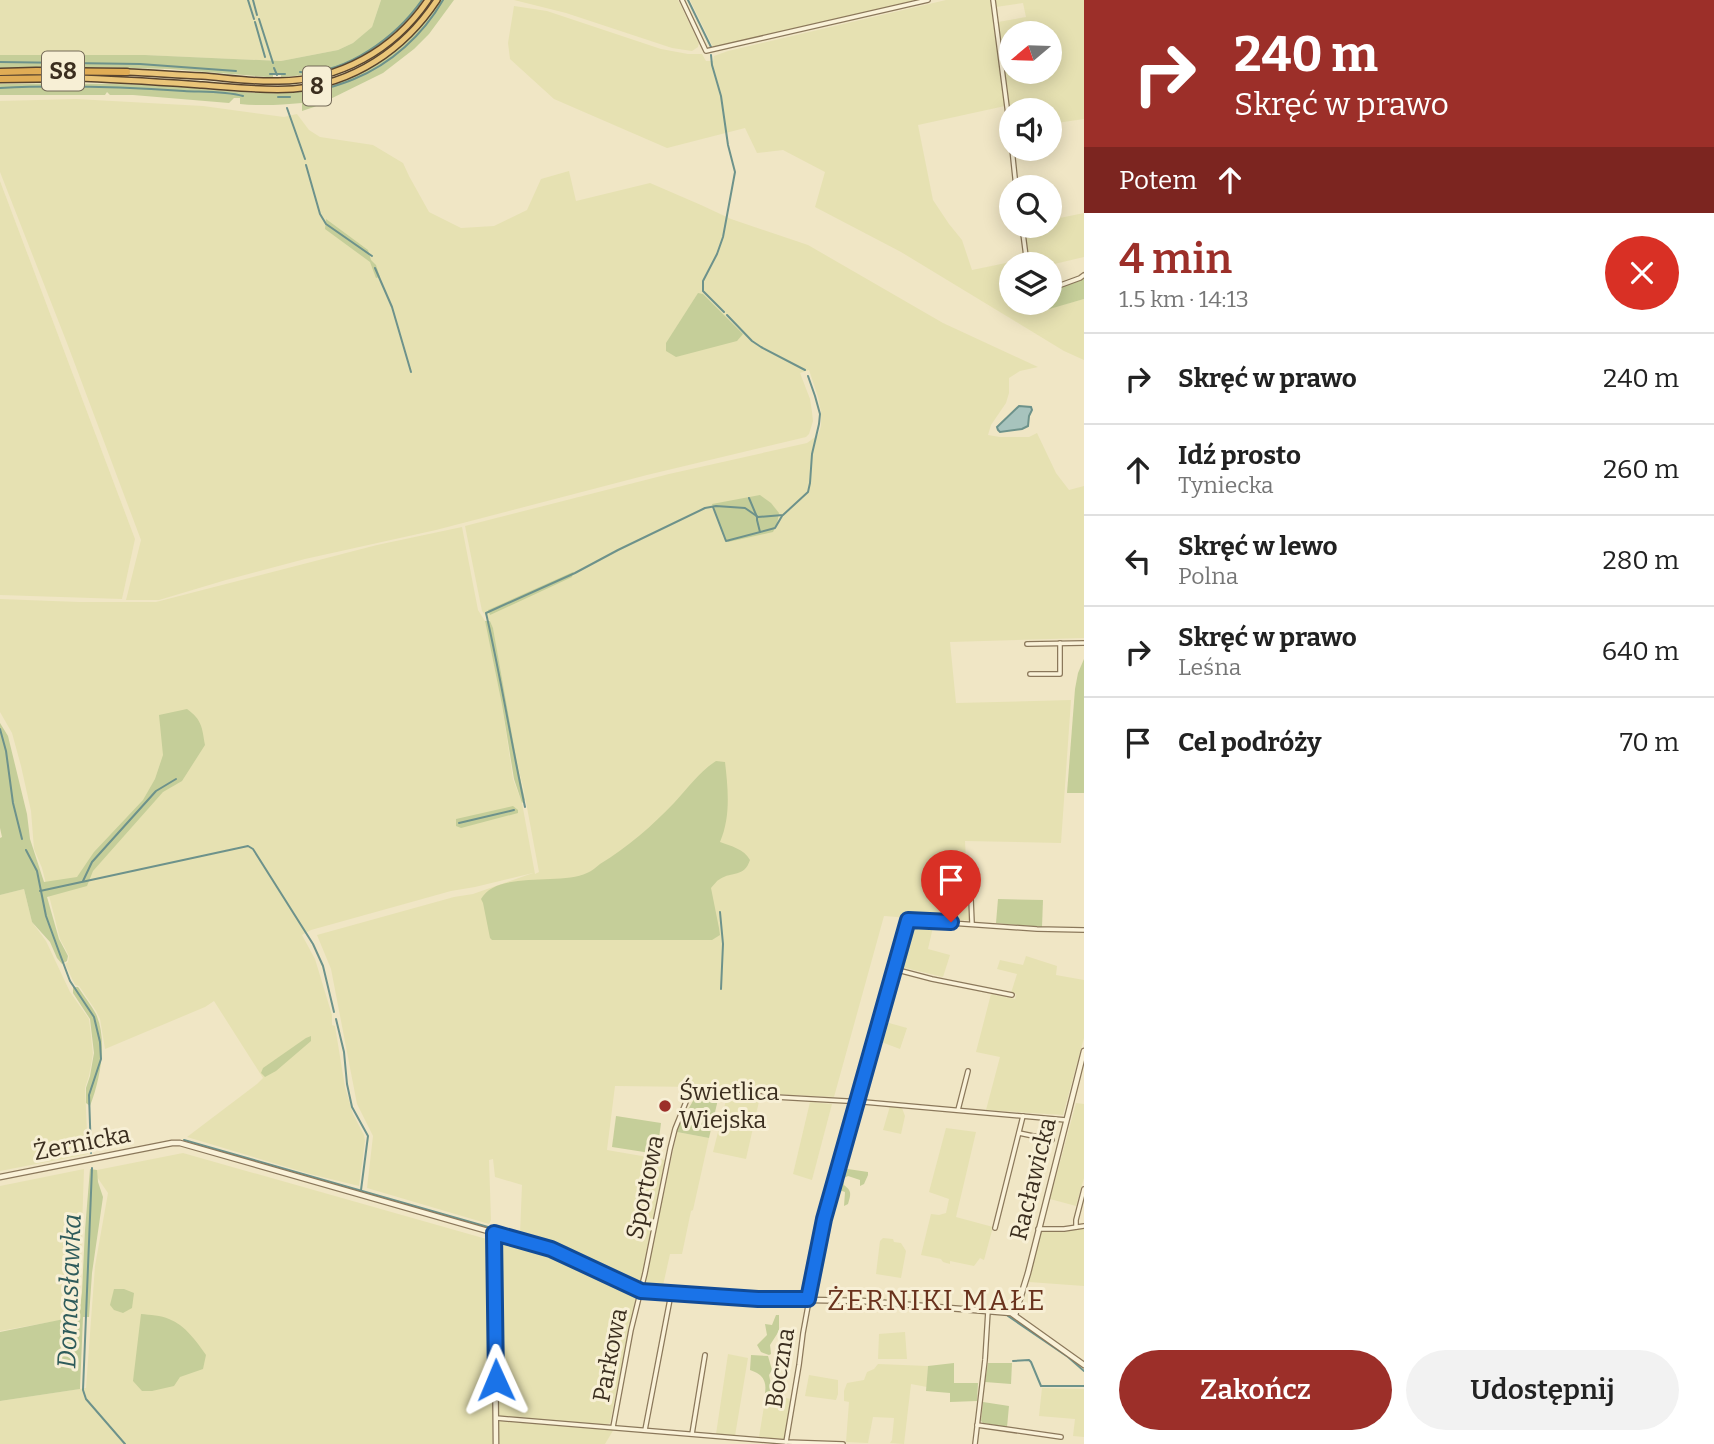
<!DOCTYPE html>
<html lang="pl">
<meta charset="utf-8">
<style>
:root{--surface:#fff;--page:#f2f2f2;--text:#222;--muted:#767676;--line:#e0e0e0;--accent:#9c2f29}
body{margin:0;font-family:Bitter,serif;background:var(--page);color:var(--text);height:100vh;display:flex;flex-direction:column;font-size:26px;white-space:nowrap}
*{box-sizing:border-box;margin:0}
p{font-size:23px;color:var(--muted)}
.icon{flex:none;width:38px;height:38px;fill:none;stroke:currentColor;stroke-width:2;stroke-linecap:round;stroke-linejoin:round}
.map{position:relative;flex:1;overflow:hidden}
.side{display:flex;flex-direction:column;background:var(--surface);width:630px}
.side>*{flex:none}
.top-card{background:#9c2f29;color:#fff;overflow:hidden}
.needle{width:46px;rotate:251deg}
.fabs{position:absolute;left:999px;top:21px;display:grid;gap:14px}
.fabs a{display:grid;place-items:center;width:63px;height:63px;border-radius:50%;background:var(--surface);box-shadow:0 4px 18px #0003;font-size:35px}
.pin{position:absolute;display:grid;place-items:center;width:60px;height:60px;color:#fff;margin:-72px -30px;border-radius:50% 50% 50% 0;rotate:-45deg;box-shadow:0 0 7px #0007}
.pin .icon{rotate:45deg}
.me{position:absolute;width:77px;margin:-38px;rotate:359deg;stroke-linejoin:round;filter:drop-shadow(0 0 5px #0008)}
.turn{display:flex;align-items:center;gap:24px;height:147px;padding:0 35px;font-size:32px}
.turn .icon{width:91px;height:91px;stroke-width:2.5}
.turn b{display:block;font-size:49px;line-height:60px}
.then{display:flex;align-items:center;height:66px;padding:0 35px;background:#0003;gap:14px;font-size:26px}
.round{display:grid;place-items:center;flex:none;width:74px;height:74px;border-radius:37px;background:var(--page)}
.headline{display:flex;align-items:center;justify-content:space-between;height:119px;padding:0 35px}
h1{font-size:42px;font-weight:600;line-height:52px;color:var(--accent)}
.button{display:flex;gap:14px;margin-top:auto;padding:14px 35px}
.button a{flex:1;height:80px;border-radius:42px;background:var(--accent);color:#fff;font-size:28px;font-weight:600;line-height:80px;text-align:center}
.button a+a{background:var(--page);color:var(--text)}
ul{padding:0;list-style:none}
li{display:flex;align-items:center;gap:21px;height:91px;padding:0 35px;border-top:2px solid var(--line)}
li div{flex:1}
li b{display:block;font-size:26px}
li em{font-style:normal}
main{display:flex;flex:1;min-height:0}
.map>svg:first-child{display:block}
.farmland{fill:#e6e1b2;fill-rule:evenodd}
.green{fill:#c5ce99}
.water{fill:#a7c3bd;stroke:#6d928b;stroke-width:2}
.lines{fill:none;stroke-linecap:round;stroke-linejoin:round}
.stream{stroke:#6d928b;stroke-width:2}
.minor-casing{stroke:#8b785b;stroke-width:6}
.tertiary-casing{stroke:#8b785b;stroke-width:7}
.trunk-casing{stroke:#59452f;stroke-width:8}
.motorway-casing{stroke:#59452f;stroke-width:9}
.minor{stroke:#faf2d9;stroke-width:3.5}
.tertiary{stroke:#faf2d9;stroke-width:4.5}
.trunk{stroke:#eac579;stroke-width:5}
.motorway{stroke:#e0ac55;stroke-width:6}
.route-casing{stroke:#114b97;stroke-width:18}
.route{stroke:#1a73e8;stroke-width:12}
.poi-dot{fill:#9c2f29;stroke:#f7efd5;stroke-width:2.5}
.labels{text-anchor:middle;stroke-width:6;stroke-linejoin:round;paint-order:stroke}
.shield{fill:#f7efd5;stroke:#736856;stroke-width:2}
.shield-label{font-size:23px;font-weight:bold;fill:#3b2e1f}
.poi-label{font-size:24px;fill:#3b2e1f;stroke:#f7efd5;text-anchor:start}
.street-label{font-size:24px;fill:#3b2e1f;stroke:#f7efd5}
.water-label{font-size:26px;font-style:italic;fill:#2e5b5b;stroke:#f7efd5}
.quarter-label{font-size:28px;letter-spacing:2px;fill:#69321d;stroke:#f7efd5}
</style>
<main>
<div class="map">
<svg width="1084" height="1444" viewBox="0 0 1084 1444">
<rect width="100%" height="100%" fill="#f0e6c5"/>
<!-- farmland -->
<g class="farmland">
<path d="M0,0h381l-9,27 -19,16 -15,7 -57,11 -136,-6h-145z"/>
<path d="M514,0h164l21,43 -1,4 -6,4 -20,-3 -106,-35z"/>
<path d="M690,0h226l-203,47z"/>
<path d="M946,0h44l15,106 -87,19 15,75 16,24 13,16 10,30 53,-11 1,5h-14v39h21l3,9 48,-13v61l-20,-9 -163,-99 -86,-45 10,-35 -42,-22 -26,3 -12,-25 -78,20 -113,-49 -44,-40 -2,-16 6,-37 33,5 114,38 27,5h14l4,7h7l1,-5 14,-5z"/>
<path d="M996,0h88v119l-34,5v-14h-38l-1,11 -13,-99 28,-5 -3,-14 -27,4zM1012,33h38v39h-38z"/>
<path d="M76,99l127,7 81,11 13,-3 12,16 11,7 53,8 30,18 6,13 20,36 32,16 33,-2 33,-16 14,-31 28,-8 7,30 74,-18 51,22 30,14 77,26 135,78 95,44 -18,4 -11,7v15l-3,10 -15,22 -3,10 12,2h29l8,-4 19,40 13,17 15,-4v152l-134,4 6,61 115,-3 -10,143 -96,-2 4,79h-32l-53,-4 -50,181 -104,-5 -32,-5 -83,-1 -8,64 58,10 -24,123 -12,-3 -25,-13 -50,-23 -34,-10 2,-49 -27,-8 -2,-18 -4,1 2,60 -2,4 -122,-36 6,-52 -16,-32 -26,-135 -14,-34 137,-38 19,-3 60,-21 -58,14 -24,4 -140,39 -9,5 13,24 17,56v10l3,1 10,61 8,27 11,21 1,6 -6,45 -49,-12 -123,-37 70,-53 6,-6 -49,-77 -9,6 -100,42 -5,-30 -4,-8 -17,-25 -4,-1 -10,-21 3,-2 1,-6 -9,-17 -18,-71 -8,-19 -3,-38 -10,-45 -9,-33 -12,-21v-113l79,3h77l221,-57 85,-18 16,83 7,11 17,84 11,74 9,24 13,71 4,-2 -16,-86 -5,-18 -25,-140 -3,-7 -8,-10 -17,-85 204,-52 138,-31 11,-8 3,-9v-14l-3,-15 -9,-27 -9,3 10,26 2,13 1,9 -4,13 -3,3 -159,38 -211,55 -131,29 -79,21 -67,20h-33l15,-60 -74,-197 -67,-171v-71z"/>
<path d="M0,181l135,358 -13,60 -122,-4z"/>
<path d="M1084,213v44l-34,8 -21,-1 -4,-38h25v-6z"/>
<path d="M24,889l8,33 14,19 24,51 19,27 4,35 -4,22 -4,12 3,66 -88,17v-276z"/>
<path d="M910,926l23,1 -5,22 22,6 -7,22 -46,-11z"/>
<path d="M1026,956l31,10 -1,9 28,5v58l-21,77 -77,-5 14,-53 -24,-5 15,-58 24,5 1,-5 -5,-1 6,-19 -20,-5 3,-9 23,5z"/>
<path d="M882,1021l25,7 -7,21 -24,-9z"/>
<path d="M727,1096l33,1 -14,62 -33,-7z"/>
<path d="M810,1102l22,2 -20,76 -19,-6z"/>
<path d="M1076,1103l8,1v74l-8,28 -26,-7z"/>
<path d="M890,1106l12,2 3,8 -4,18 -18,-4z"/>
<path d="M946,1128l30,4 -20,85 37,10 -9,33 -4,-2 -6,8 -24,-5v3l-7,-2 -2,-3 -20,-4 10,-41 8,1 7,-2 3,-14 -20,-7z"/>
<path d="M677,1132l32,6 -16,72 -2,1 -9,43h-12l-8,36 -18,-3z"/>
<path d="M183,1153l307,87 3,204h-493v-43l86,-13 9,-122 13,-73 -11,-16v-7z"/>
<path d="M84,1169l-5,148 -79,14v-145z"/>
<path d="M1084,1228v58l-55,-4 12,-50z"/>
<path d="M883,1238l10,1 1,3 7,1 5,8 -5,27 -25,-4 4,-33z"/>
<path d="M495,1241l62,17 79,39 -26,126 -4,2 -99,-8 -7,-1 -2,-3z"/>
<path d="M905,1332l2,27h-29l1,-25z"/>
<path d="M728,1354l20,4 -13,78 -19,-2z"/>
<path d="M878,1364l50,2 -1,21 -16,-3 -7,60 -14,-1 2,-3 2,-22 -21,-1 -5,26 -22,-1 3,-40 -5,-1v-10l3,-8 17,-3 3,-8 7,-3z"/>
<path d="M809,1375l29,5v14l-2,6 -31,-4z"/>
<path d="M1042,1388l42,1v48l-11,-1 2,-17 -36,-3z"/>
<path d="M766,1394l25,5 -6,40 -26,-2z"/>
<path d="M501,1421l113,8 -9,15h-107v-22z"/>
</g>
<!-- green -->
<g class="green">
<path d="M381,0h42c-35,50 -82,74 -142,77v-2h-8v2h-6l-97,-8 -74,-2 -96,1v-13h145l136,6 57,-11 15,-7 19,-16z"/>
<path d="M441,0h13l-25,34 -15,15 -31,24 -69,34 -12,4v-8c-21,2 -41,3 -62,1v-6h-6l-5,5 -96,-8h-23l-3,-3 -2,3h-105v-11c57,-1 114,-1 170,2 39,2 78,9 117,7 63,-4 120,-40 154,-93z"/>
<path d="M326,219l42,31 3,10 5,5 4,12 -4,1 -6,-16 -45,-33z"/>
<path d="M1084,277v22l-45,13 -2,-9h13v-12z"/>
<path d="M698,293l5,1 40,40 -6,7 -61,16 -10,-6v-8z"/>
<path d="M760,495l11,8 8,10 -2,11 -4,8 -45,10 -5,-7 -11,-31z"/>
<path d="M573,572l-1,5 -82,38 -2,-5z"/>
<path d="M485,621h5l3,7 25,140 7,32 -3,3 -8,-24 -12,-74z"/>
<path d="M1084,659v134h-17l8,-104 3,-16z"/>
<path d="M187,709c15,11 15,18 18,36l-23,36 -19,11 -70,79 -6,15 -40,11 12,42 9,17 -1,5 -5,3 -5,-6 -7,-16 -18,-20 -8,-33 -24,6v-57l2,-1 -2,-9v-105l8,13 19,78 3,25 14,43 33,-5 17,-25 49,-52 12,-21 8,-24 -4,-40z"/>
<path d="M716,761l9,1c3,26 6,55 -5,80 11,4 24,7 30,18 -6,18 -18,11 -30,19 -4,2 -6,6 -9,9l8,40 1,7 -8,5h-220l-2,-2 -7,-35 -2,-4c16,-29 79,-13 106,-26 5,-2 9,-6 13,-9 28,-17 52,-38 74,-61 14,-15 25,-31 42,-42z"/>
<path d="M513,806l5,4v3l-57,15 -5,-2v-7z"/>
<path d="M998,899l45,1 -1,27 -46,-4z"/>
<path d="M73,987h5c6,9 13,18 18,27 12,27 4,66 -6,92l-4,-3v-15l4,-12 4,-23 -4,-34 -17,-26z"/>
<path d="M311,1036v5l-35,30 -11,6 -4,-4 2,-5 43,-30z"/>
<path d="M697,1094l22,1 -10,43 -32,-6 1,-5z"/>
<path d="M616,1116l45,7 -4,31 -45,-7z"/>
<path d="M841,1168l27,4v3l-4,9 -4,2v-6l-12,-4 -4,2v7c8,6 7,9 4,19l-4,2 1,-14 -3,-1 -3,1 -5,12 -4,-2z"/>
<path d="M90,1169l7,1 1,12 5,15 -11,76 -3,44h-6l-3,72 -80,12v-69l79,-16 3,-24 3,-62z"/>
<path d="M114,1289h10l10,4 -2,15 -9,5 -9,-3 -4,-5z"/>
<path d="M141,1314c9,1 20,1 28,5 16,6 28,23 37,36l-3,14 -23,8 -6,9 -22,5h-10l-9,-10z"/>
<path d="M776,1315h3v16l-9,14 1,9 -2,1 -8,-3 -4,-7 10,-10 -2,-11 7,1z"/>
<path d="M751,1355l17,1 4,14 -3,5 4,19 -8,-1c2,-13 -3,-19 -15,-23z"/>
<path d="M954,1363v20h24l-1,18 -27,1v-9l-24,-2 2,-25z"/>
<path d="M988,1363h24l-1,21 -26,-2z"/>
<path d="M983,1402l26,4 -2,21 -24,-4 -2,-2z"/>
</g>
<!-- water -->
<path class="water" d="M1019,406l12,1 1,3 -3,6 -1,10 -6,3 -22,3 -2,-2 -1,-3z"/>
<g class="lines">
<!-- stream -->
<g class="stream">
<path d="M248,0l6,19"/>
<path d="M253,0l4,15"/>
<path d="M688,0l23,47"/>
<path d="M259,19l14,44"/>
<path d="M255,22l10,35"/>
<path d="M711,55l1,10 9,31 7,49 7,27 -12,65 -6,17 -14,27v10l21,21"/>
<path d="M0,62l140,2 96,7"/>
<path d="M274,68l3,7"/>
<path d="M300,72c46,3 97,-36 122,-72"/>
<path d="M270,74h15"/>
<path d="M0,88c61,-3 123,-1 184,3 19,1 41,0 59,5"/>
<path d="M306,95c16,-6 32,-9 48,-16 37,-15 69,-44 89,-79"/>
<path d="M278,97h12"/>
<path d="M287,108l18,51"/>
<path d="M306,165l14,49 6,10 46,32"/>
<path d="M375,268l17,39 19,65"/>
<path d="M727,315l25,26 9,6 44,23"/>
<path d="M749,498l8,19v3l3,12"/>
<path d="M713,507l13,34 49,-13 7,-12"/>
<path d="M0,729l6,22 7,52 9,36"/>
<path d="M525,807c-14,-65 -24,-129 -39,-194l89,-40 43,-23 87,-42 11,-2 29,2 13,9 25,-2 25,-23 2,-9 2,-29 7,-30 1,-10 -5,-18 -7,-20"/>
<path d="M459,823l55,-13"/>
<path d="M26,850l11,21 9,45 12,33 12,32 24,36 6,25 1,17 -12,36 2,58"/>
<path d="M83,881l9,-19 64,-71 20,-12"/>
<path d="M40,891l208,-45 5,3 60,95 10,22 11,46"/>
<path d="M720,912l3,32 -2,45"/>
<path d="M336,1019l8,33 3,32 5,23 16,29 -7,54"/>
<path d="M184,1140l304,87"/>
<path d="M92,1168l-9,222 3,9 39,45"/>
<path d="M1008,1316l60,41 16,14"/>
<path d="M1013,1361l16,-1 2,2 10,24h43"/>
</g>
<defs>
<g id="minor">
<path d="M682,0l24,51 222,-51"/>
<path d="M993,0l19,145"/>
<path d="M1012,149l4,38"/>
<path d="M1022,226l5,38"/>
<path d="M1050,289l30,-11 4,-3"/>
<path d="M1027,644l57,-1"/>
<path d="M1030,674h30v-31"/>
<path d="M971,899l1,24"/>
<path d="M894,969l38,10 80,16"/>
<path d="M958,1110l10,-39"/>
<path d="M1019,1133l33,7"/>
<path d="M1076,1227v-7l8,-31"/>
<path d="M995,1228l28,-112"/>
<path d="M1038,1229h26l20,-3"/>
<path d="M496,1418l290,24 57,2"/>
<path d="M977,1425l84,12"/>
<path d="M613,1427l18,-97 14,-57 25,-124 5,-20 15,-37 174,10 202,18"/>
<path d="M645,1430l26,-136"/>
<path d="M692,1434l13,-79"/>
<path d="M786,1442l13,-77 4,-32 21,-114 84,-299 129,9 47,1"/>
<path d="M975,1444l10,-84 3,-49"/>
</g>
<g id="tertiary">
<path d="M0,1177l172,-34h8l371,106 90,42 117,8 104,2 149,12 73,52"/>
<path d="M494,1233l2,211"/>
<path d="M1015,1315l13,-42 56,-222"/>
</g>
<g id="trunk">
<path d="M127,72c25,1 50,3 75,4 25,2 51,6 76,5 61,0 116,-31 150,-81"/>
<path d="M74,78c43,1 85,4 128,7 30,2 60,6 91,4 60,-5 111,-39 144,-89"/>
</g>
<g id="motorway">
<path d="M0,72l36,-1 91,1"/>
<path d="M0,79l74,-1"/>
</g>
</defs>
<!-- minor casing -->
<use href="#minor" class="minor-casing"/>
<!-- tertiary casing -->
<use href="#tertiary" class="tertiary-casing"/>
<!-- trunk casing -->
<use href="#trunk" class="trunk-casing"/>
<!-- motorway casing -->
<use href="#motorway" class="motorway-casing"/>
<!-- minor -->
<use href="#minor" class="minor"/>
<!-- tertiary -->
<use href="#tertiary" class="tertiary"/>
<!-- trunk -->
<use href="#trunk" class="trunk"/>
<!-- motorway -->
<use href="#motorway" class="motorway"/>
</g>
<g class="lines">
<defs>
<path id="route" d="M496,1380l-2,-147 57,16 90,42 117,8h50l16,-80 84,-299 43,2"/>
</defs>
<!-- route casing -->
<use href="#route" class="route-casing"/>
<!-- route -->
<use href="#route" class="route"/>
</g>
<!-- markers -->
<circle class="poi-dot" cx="665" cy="1106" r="7"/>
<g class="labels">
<!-- shield labels -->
<g class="shield">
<rect x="42" y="51.5" width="42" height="39" rx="5"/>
<rect x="303" y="66.5" width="28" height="39" rx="5"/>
</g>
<g class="shield-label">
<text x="63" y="79">S8</text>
<text x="317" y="94">8</text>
</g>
<!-- poi labels -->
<g class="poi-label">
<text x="679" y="1100">Świetlica<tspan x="679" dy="28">Wiejska</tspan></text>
</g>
<!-- street labels -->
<g class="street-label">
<text transform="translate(82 1143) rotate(-11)" y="8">Żernicka</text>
<text transform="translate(1033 1179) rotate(-76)" y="8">Racławicka</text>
<text transform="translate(645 1187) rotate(-78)" y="8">Sportowa</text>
<text transform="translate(610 1355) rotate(-79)" y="8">Parkowa</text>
<text transform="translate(780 1368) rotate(-81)" y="8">Boczna</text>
</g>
<!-- water labels -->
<g class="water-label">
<text transform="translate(69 1291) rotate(-88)" y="9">Domasławka</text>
</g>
<!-- quarter labels -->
<g class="quarter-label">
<text x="937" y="1310">ŻERNIKI MAŁE</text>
</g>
</g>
</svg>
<div class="fabs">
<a><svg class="needle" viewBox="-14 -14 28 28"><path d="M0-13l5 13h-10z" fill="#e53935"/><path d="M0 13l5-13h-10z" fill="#767676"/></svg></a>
<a><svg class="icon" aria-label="sound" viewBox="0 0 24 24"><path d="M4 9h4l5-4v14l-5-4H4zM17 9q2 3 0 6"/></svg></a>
<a><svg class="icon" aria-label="search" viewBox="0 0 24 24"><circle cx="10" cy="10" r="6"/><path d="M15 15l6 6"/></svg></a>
<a><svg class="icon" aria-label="layers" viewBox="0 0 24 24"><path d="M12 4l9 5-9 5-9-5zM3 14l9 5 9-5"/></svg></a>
</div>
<div class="pin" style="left:951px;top:922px;background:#d93025"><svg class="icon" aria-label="arrive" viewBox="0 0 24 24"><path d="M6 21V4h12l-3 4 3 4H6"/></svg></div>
<svg class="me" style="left:496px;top:1380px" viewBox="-20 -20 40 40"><path d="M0-17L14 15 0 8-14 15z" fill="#1a73e8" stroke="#fff" stroke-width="4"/></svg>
</div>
<section class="side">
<div class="top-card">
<div class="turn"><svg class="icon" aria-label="right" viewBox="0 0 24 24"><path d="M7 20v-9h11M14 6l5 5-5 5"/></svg><div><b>240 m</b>Skręć w prawo</div></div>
<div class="then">Potem<svg class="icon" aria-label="ahead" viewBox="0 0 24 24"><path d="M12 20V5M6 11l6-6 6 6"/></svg></div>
</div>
<div class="headline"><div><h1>4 min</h1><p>1.5 km · 14:13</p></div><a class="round" style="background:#d93025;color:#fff"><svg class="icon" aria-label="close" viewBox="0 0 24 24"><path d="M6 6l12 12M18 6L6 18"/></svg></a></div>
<ul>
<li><svg class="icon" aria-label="right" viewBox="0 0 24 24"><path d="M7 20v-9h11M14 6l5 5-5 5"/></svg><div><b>Skręć w prawo</b></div><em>240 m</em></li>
<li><svg class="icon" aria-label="ahead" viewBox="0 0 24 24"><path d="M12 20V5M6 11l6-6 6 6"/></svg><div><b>Idź prosto</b><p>Tyniecka</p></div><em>260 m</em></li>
<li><svg class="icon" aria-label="left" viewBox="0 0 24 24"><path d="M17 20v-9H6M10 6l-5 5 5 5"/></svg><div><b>Skręć w lewo</b><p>Polna</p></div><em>280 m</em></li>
<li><svg class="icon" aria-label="right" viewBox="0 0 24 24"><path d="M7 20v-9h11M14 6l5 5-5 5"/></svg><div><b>Skręć w prawo</b><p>Leśna</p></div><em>640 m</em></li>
<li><svg class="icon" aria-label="arrive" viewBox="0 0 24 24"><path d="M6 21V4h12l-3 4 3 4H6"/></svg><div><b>Cel podróży</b></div><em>70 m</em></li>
</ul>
<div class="button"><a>Zakończ</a><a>Udostępnij</a></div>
</section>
</main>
